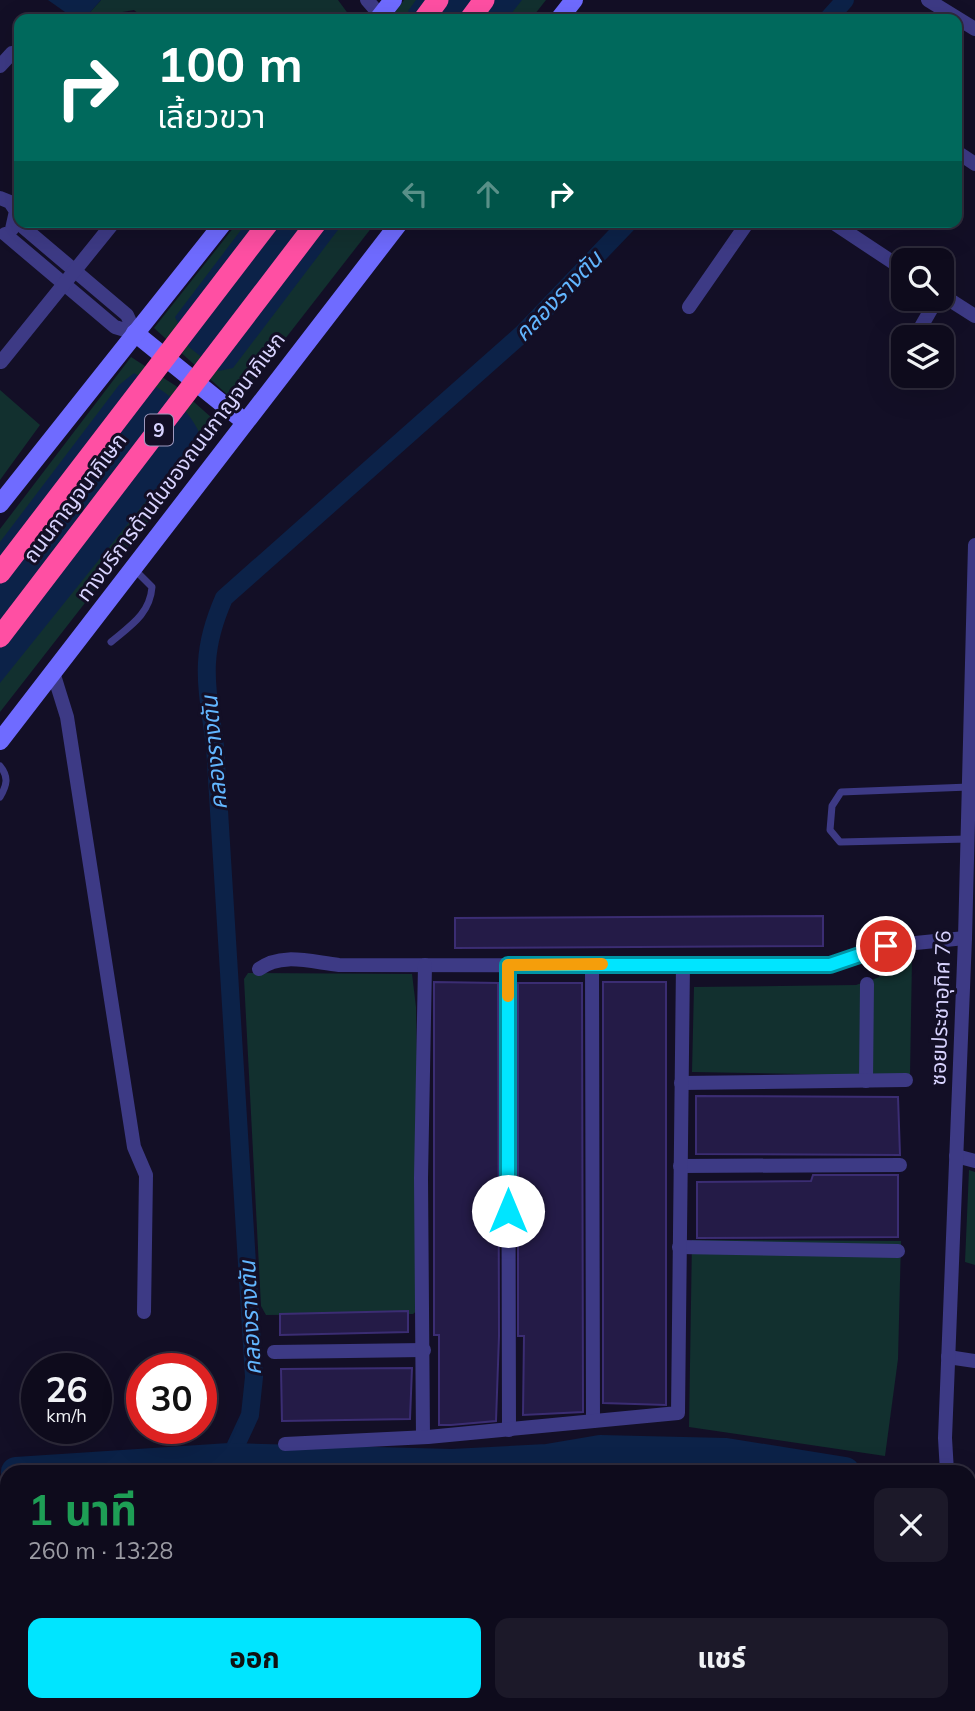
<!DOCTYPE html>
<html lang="th">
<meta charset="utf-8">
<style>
:root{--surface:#0e0b1c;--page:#1c1929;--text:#f1f3f6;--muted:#9b9ba3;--line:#2e2b3b;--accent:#00e5ff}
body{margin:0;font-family:Mulish,"Noto Sans Thai",sans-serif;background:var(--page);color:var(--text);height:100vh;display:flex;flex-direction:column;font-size:26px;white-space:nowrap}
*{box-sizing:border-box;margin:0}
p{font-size:23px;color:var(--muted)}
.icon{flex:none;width:38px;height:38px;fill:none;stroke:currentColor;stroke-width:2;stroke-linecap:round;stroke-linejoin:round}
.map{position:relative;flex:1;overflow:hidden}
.details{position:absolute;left:0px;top:1465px;width:976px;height:247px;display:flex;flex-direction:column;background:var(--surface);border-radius:21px 21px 0 0;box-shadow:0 7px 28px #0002,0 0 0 2px var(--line)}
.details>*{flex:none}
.top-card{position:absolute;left:14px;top:14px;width:948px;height:214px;border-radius:14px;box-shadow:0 7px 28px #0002,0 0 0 2px var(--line);background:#00695c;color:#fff;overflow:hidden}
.tools{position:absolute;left:891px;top:248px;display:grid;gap:14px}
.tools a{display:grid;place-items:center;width:63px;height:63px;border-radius:14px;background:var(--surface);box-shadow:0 7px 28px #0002,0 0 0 2px var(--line);font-size:35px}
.speed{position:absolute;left:21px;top:1353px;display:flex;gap:14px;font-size:35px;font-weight:700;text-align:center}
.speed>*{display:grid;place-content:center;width:91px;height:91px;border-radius:50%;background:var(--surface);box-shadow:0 7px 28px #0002,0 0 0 2px var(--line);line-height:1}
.speed small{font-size:18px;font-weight:400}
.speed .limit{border:10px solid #d22;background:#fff;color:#111}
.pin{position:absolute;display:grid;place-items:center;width:60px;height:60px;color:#fff;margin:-30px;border:4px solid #fff;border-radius:50%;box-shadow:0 2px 7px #0007}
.me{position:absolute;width:77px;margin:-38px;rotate:0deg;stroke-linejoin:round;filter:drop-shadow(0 0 5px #0008)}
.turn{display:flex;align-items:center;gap:24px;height:147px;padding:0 28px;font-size:32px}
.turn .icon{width:91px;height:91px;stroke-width:2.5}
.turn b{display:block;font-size:49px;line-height:60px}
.lanes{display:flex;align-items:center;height:66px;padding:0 28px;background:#0003;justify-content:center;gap:35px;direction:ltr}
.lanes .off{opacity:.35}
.round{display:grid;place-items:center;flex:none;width:74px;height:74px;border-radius:14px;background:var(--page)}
.overview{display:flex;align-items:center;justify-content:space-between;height:119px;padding:0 28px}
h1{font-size:42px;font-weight:700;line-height:52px;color:#1e9e55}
.button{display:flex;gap:14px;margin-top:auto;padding:14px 28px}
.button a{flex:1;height:80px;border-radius:14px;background:var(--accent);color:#111;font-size:28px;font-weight:700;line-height:80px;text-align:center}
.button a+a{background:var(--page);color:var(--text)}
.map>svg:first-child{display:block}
.green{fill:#12302f}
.water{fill:#0c2248}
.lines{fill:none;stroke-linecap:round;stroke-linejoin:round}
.canal{stroke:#0c2248;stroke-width:18}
.river{stroke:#0c2248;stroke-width:30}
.building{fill:#241b47;stroke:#3b2d73;stroke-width:2}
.lane{stroke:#3d3a85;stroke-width:7}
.street{stroke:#3d3a85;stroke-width:14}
.secondary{stroke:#6f6bff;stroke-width:18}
.highway{stroke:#ff4fa3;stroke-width:21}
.highway-bridge{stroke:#ff4fa3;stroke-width:21}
.route-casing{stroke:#0095a6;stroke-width:18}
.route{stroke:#00e5ff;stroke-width:12}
.slow{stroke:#f59e0b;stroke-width:12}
.labels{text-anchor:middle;stroke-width:6;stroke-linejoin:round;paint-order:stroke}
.shield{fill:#130f26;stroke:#9e99be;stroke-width:2}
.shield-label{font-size:19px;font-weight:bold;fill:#d9d4ff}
.street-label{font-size:21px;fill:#d9d4ff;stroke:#130f26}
.water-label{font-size:23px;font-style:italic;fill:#62b6ff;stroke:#130f26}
</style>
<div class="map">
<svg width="975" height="1711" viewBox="0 0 975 1711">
<rect width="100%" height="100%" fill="#130f26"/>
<!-- green -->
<g class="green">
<path d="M101,0h237l14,19h-207l-11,-9 -23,4 -4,5h-23z"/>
<path d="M404,0h142l-15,19h-133l-5,-4z"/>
<path d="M238,222h138l-133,171 -11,6 -78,-71z"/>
<path d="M131,357l45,29 46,41 -222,285v-183z"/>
<path d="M0,390l40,35 -40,55z"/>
<path d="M912,958l-2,118 -218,-4 2,-85 162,-2 21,-7z"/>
<path d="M248,973l164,1 4,33 5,300 -8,7 -147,1 -5,-9 -17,-327z"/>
<path d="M969,1170l6,2v93l-10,-3z"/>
<path d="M692,1240l209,1 -3,118 -13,97 -196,-29z"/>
</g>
<!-- water -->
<g class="water">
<path d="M48,0h53l-17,19h-9z"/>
<path d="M416,0h106l-15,19h-91l-8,-8z"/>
<path d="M247,222h97l-111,146 -14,3 -30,-24 -14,-30z"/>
<path d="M134,373c29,18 51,29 66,61l-200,249v-141l119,-157z"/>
</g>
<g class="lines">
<!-- canal -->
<g class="canal">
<path d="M828,19l17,-19"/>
<path d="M230,1458l20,-43 4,-38 -39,-631c-8,-61 -17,-89 9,-148l299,-265 106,-111"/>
</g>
<!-- river -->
<g class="river">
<path d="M16,1472l214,-14 222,6 95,-5 53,-9 126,3 119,19"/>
<path d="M970,1492l5,1"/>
</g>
</g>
<!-- building -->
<g class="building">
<path d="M823,916v30l-368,2v-30z"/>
<path d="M434,982l64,1 1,353 -3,85 -45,4h-12v-90h-5z"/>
<path d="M603,982h63v423l-63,-2z"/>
<path d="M518,983h64l1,429 -60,3 1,-79h-6z"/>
<path d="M696,1096l202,1 2,58 -204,-1z"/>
<path d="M813,1175h85v62l-201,1v-56l114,-1z"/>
<path d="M408,1311v21l-128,3v-21z"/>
<path d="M412,1368l-2,51 -128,2 -1,-52z"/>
</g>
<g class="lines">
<!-- lane -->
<g class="lane">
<path d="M111,642c19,-16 39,-28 41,-55l-19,-19"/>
<path d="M0,766c9,11 7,19 0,31"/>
<path d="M968,839l-128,3 -10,-12 2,-24 9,-14 128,-5"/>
<path d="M859,1704v7"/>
</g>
<!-- street -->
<g class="street">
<path d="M367,0l14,16"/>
<path d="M928,0l47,29"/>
<path d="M0,66l12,-13"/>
<path d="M957,152l18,12"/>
<path d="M0,198l10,4 6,9 -4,18"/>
<path d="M16,221l111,94 8,18"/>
<path d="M832,222l71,47"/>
<path d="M5,234l110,93 20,6"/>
<path d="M942,295l33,21"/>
<path d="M689,307l59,-85"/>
<path d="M918,332l19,-33"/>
<path d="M1,362l113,-140"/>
<path d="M53,672l14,45 67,430 12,28 -2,137"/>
<path d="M592,964l1,457"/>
<path d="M508,965l1,465"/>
<path d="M259,969c23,-17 52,-7 80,-4l491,1 56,-20 79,-8"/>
<path d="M866,1081l1,-97"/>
<path d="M681,1083l225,-3"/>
<path d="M956,1156l19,5"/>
<path d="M680,1166l220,-1"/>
<path d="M679,1247l219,4"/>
<path d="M274,1352l150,-2"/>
<path d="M948,1357l27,4"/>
<path d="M423,1437l-2,-259 4,-213"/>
<path d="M285,1444l143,-7 250,-24 5,-450"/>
<path d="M947,1472l-2,-34 20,-500 10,-393"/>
<path d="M0,1562l7,-1"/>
<path d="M0,1645l7,-2"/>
<path d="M216,1704l1,7"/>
<path d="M330,1704l1,7"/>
<path d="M464,1704l1,7"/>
<path d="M532,1704l1,7"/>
<path d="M950,1711v-7"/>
</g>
<!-- secondary -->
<g class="secondary">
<path d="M378,19l15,-19"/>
<path d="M559,19l15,-19"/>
<path d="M135,333l110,89"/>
<path d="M0,504l224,-282"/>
<path d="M0,741l400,-519"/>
</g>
<!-- highway -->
<g class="highway">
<path d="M424,19l14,-19"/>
<path d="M470,19l14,-19"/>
</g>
<!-- highway-bridge -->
<g class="highway-bridge">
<path d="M0,573l269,-351"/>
<path d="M0,637l317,-415"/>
</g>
</g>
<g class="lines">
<defs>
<path id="route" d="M508,1211v-246h322l56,-19"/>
</defs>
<!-- route casing -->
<use href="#route" class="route-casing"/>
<!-- route -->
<use href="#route" class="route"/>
<!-- slow -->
<path class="slow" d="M508,996v-31l94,-1"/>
</g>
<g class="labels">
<!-- shield labels -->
<rect class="shield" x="145" y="414.5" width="28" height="31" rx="5"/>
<g class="shield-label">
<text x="159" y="437">9</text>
</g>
<!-- street labels -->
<g class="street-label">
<text transform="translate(181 467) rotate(-53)" y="7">ทางบริการด้านในของถนนกาญจนาภิเษก</text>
<text transform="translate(75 498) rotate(-53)" y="7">ถนนกาญจนาภิเษก</text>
<text transform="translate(941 1008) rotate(-88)" y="7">ซอยประชาอุทิศ 76</text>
</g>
<!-- water labels -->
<g class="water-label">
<text transform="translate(558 296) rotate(-46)" y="8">คลองรางตัน</text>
<text transform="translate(214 753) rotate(-95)" y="8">คลองรางตัน</text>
<text transform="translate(250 1318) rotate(-93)" y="8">คลองรางตัน</text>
</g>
</g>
</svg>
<div class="tools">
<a><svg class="icon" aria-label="search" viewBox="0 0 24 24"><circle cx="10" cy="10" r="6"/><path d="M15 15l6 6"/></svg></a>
<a><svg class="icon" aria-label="layers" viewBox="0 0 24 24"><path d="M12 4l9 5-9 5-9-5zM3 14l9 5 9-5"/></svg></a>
</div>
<div class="speed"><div>26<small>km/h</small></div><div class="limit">30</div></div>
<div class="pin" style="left:886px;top:946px;background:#d93025"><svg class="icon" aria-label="arrive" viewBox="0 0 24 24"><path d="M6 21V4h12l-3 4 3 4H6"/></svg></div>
<svg class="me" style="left:508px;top:1211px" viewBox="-20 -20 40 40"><circle r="19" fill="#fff"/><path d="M0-13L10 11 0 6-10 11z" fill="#00e5ff"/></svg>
<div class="top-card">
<div class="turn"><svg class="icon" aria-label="right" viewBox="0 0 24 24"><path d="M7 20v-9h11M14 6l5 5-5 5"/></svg><div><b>100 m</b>เลี้ยวขวา</div></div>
<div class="lanes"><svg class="icon off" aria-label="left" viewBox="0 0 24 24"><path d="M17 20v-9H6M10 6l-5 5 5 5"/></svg><svg class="icon off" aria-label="ahead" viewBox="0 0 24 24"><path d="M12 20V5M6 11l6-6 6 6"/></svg><svg class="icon" aria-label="right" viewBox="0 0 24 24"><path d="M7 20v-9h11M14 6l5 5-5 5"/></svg></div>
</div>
<section class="details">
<div class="overview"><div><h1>1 นาที</h1><p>260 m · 13:28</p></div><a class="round"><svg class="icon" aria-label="close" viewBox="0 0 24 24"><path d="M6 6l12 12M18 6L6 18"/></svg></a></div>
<div class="button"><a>ออก</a><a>แชร์</a></div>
</section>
</div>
